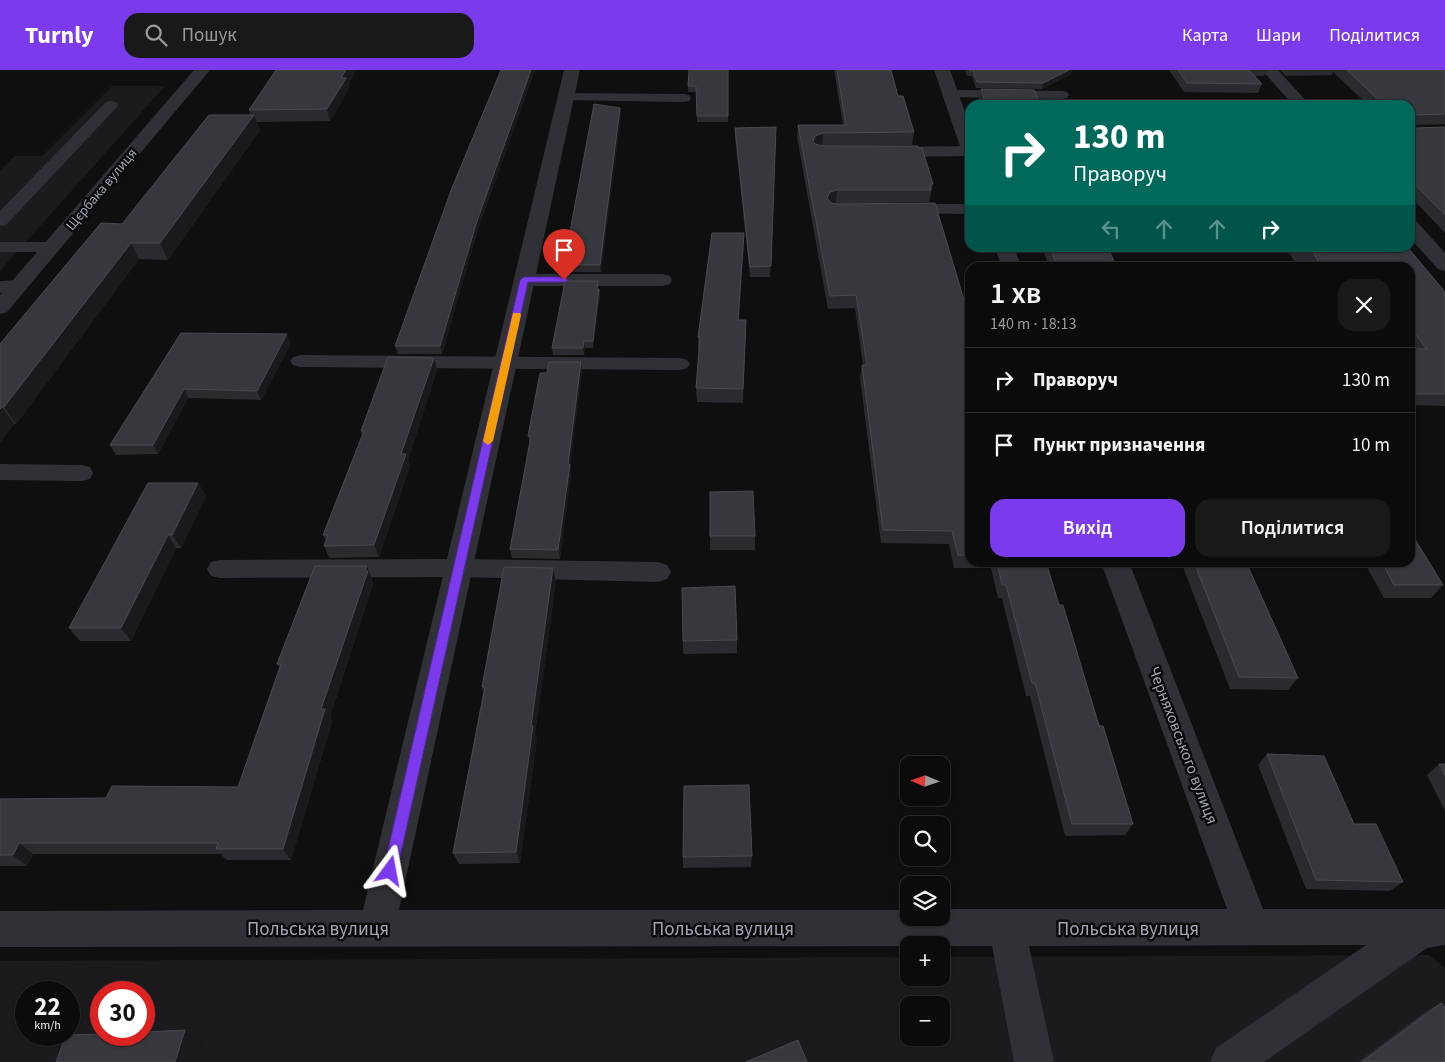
<!DOCTYPE html>
<html lang="uk">
<meta charset="utf-8">
<style>
:root{--surface:#0b0b0c;--page:#19191a;--text:#f1f3f6;--muted:#9a9b9d;--line:#2b2b2d;--accent:#7c3aed}
body{margin:0;font-family:"Source Sans 3",sans-serif;background:var(--page);color:var(--text);height:100vh;display:flex;flex-direction:column;font-size:19px;white-space:nowrap}
*{box-sizing:border-box;margin:0}
p{font-size:16px;color:var(--muted)}
.icon{flex:none;width:28px;height:28px;fill:none;stroke:currentColor;stroke-width:2;stroke-linecap:round;stroke-linejoin:round}
.map{position:relative;flex:1;overflow:hidden}
.panel{position:absolute;left:965px;top:192px;width:450px;height:305px;display:flex;flex-direction:column;background:var(--surface);border-radius:15px;box-shadow:0 1px 4px #0004,0 0 0 1px var(--line)}
.panel>*{flex:none}
.top-card{position:absolute;left:965px;top:30px;width:450px;height:152px;border-radius:15px;box-shadow:0 1px 4px #0004,0 0 0 1px var(--line);background:#00695c;color:#fff;overflow:hidden}
.needle{width:32px;rotate:272deg}
.tools{position:absolute;left:900px;top:686px;display:grid;gap:10px}
.tools a{display:grid;place-items:center;width:50px;height:50px;border-radius:10px;background:var(--surface);box-shadow:0 1px 4px #0004,0 0 0 1px var(--line);font-size:25px}
.speed{position:absolute;left:15px;top:911px;display:flex;gap:10px;font-size:25px;font-weight:700;text-align:center}
.speed>*{display:grid;place-content:center;width:65px;height:65px;border-radius:50%;background:var(--surface);box-shadow:0 1px 4px #0004,0 0 0 1px var(--line);line-height:1}
.speed small{font-size:12px;font-weight:400}
.speed .limit{border:8px solid #d22;background:#fff;color:#111}
.pin{position:absolute;display:grid;place-items:center;width:42px;height:42px;color:#fff;margin:-51px -21px;border-radius:50% 50% 50% 0;rotate:-45deg;box-shadow:0 0 5px #0007}
.pin .icon{rotate:45deg}
.me{position:absolute;width:55px;margin:-28px;rotate:13deg;stroke-linejoin:round;filter:drop-shadow(0 0 4px #0008)}
.turn{display:flex;align-items:center;gap:18px;height:105px;padding:0 25px;font-size:22px}
.turn .icon{width:65px;height:65px;stroke-width:2.5}
.turn b{display:block;font-size:35px;line-height:42px}
.lanes{display:flex;align-items:center;height:48px;padding:0 25px;background:#0003;justify-content:center;gap:25px;direction:ltr}
.lanes .off{opacity:.35}
.round{display:grid;place-items:center;flex:none;width:52px;height:52px;border-radius:15px;background:var(--page)}
.head{display:flex;align-items:center;justify-content:space-between;height:85px;padding:0 25px}
h1{font-size:30px;font-weight:600;line-height:38px}
.primary-button{display:flex;gap:10px;margin-top:auto;padding:10px 25px}
.primary-button a{flex:1;height:58px;border-radius:15px;background:var(--accent);color:#fff;font-size:20px;font-weight:600;line-height:58px;text-align:center}
.primary-button a+a{background:var(--page);color:var(--text)}
ul{padding:0;list-style:none}
li{display:flex;align-items:center;gap:15px;height:65px;padding:0 25px;border-top:1px solid var(--line)}
li div{flex:1}
li b{display:block;font-size:19px}
li em{font-style:normal}
header{display:flex;align-items:center;gap:30px;box-sizing:border-box;height:70px;padding:0 25px;background:var(--accent);color:#fff}
header strong{font-size:24px}
nav{display:flex;gap:28px;margin-inline-start:auto;font-size:18px}
.search{width:350px;height:45px;background:var(--page);display:flex;align-items:center;gap:12px;box-sizing:border-box;padding:0 18px;border-radius:15px;color:var(--muted);font-size:19px}
.map>svg:first-child{display:block}
.built{fill:#1b1b1d;fill-rule:evenodd}
.lines{fill:none;stroke-linecap:round;stroke-linejoin:round}
.lane{fill:#303136;fill-rule:evenodd}
.street{fill:#303136;fill-rule:evenodd}
.wall{fill:#2b2b2f}
.shaded-wall{fill:#1a1a1d}
.building{fill:#37383d;stroke:#484a50}
.route{fill:#7c3aed;stroke:#51269a}
.slow{fill:#f59e0b}
.labels{text-anchor:middle;stroke-width:5;stroke-linejoin:round;paint-order:stroke}
.far-street-label{font-size:14px;fill:#9fa6b3;stroke:#0a0a0b}
.street-label{font-size:16px;fill:#9fa6b3;stroke:#0a0a0b}
.near-street-label{font-size:19px;fill:#9fa6b3;stroke:#0a0a0b}
</style>
<header>
<strong>Turnly</strong>
<div class="search"><svg class="icon" aria-label="search" viewBox="0 0 24 24"><circle cx="10" cy="10" r="6"/><path d="M15 15l6 6"/></svg>Пошук</div>
<nav><a>Карта</a><a>Шари</a><a>Поділитися</a></nav>
</header>
<div class="map">
<svg width="1445" height="992" viewBox="0 0 1445 992">
<rect width="100%" height="100%" fill="#0f0f10"/>
<!-- built -->
<g class="built">
<path d="M112,16h53l-165,185v-101l15,-14h27z"/>
<path d="M1429,885l16,13v94h-1445v-101l909,-4v21h32v-21zM26,922h43v43h-43zM101,922h43v43h-43zM909,935h32v33h-32z"/>
</g>
<g class="lines">
<!-- lane -->
<g class="lane">
<path d="M950,20l112,1 5,1 2,3 -2,3 -5,1 -117,-2 -2,-3 2,-3z"/>
<path d="M566,23l118,1 5,1 2,3 -2,3 -5,1 -123,-2 -2,-3 2,-3z"/>
<path d="M111,31l5,1 2,3 -2,3 -110,117 -6,1v-15l106,-109z"/>
<path d="M970,76v10l-81,1 -6,-2 -2,-3 2,-3 6,-2z"/>
<path d="M903,134h67v10l-73,-1 -2,-4 2,-4z"/>
<path d="M0,172h52l6,1 3,4 -3,4 -6,1h-52z"/>
<path d="M525,204h138l7,2 2,4 -2,4 -7,2h-138l-7,-2 -2,-4 2,-4z"/>
<path d="M19,210l7,2 2,4 -2,4 -26,3v-12z"/>
<path d="M300,285l380,3 7,2 3,4 -3,4 -7,2 -380,-3 -7,-2 -3,-4 3,-4z"/>
<path d="M0,394l82,1 8,2 3,6 -3,6 -8,2 -82,-1z"/>
<path d="M459,489l199,3 9,3 4,7 -4,7 -9,3 -199,-5 -239,1 -9,-2 -4,-7 4,-7 9,-2z"/>
</g>
<!-- street -->
<g class="street">
<path d="M194,0h16l-203,242 -7,2v-19z"/>
<path d="M564,0h16l-181,840h510v8h32v-9h286l-126,-347h28l134,347h182v36l-18,3 -163,114h-54l6,-14 150,-103 -337,1 25,116h-40l-22,-116 -992,1v-36l363,-1z"/>
<path d="M934,0h16l20,56v28l-6,-1 -3,-4z"/>
<path d="M1262,0h16l32,35h-17z"/>
<path d="M1410,150l7,2 28,31v18l-7,-2 -28,-31z"/>
<path d="M995,178h19l8,20h-20z"/>
</g>
</g>
<!-- wall -->
<g class="wall">
<path d="M276,0h80l-8,14 1,5 -19,32 -74,1 4,8 -92,130 -29,-1 -123,165h-2l-14,19v-99l122,-120 128,-109 -1,-5z"/>
<path d="M501,0h34l-57,159 -36,125h-44l-3,-8z"/>
<path d="M728,0v52h-31l-1,-30h-8v-6z"/>
<path d="M834,0h57l7,26 16,36 -2,13 -91,1 112,38 -4,18 -95,2 136,116v242h76l13,43 74,219 -8,11 -60,1 -35,-140h-4l-24,-98h-4l-7,-30h-37l-5,-24 -68,-1 -21,-165 2,-13h1l-8,-57 -27,1 -31,-172 1,-12h45z"/>
<path d="M965,0h107l-1,4 -29,15 -66,-1 -4,-12h-5z"/>
<path d="M1169,0h98l-3,6h-10l8,8 -4,9 -74,-1z"/>
<path d="M1280,0h165v54l-31,1v3l31,-1v106l-35,-37v-91h-42l-35,-33 -1,3 -46,1z"/>
<path d="M981,19l60,16h-60l-2,-6z"/>
<path d="M620,38l1,7 -20,157h-33v-8h-2l-1,-6z"/>
<path d="M776,57l-6,150h-20l-15,-140v-9z"/>
<path d="M744,163l-5,87h7l-3,83 -46,-1 -1,-14 3,-38h-1v-13z"/>
<path d="M1042,178h66l9,20h-67z"/>
<path d="M1286,178h122l37,44v114l-35,-1v-56h1l-1,-1v-80h-101l-3,-5 -11,-1z"/>
<path d="M599,219l1,7 -7,52h-8l-1,7h-31l-1,-7z"/>
<path d="M181,263l110,10 -30,57 -73,-2 -30,56 -42,1 -6,-10z"/>
<path d="M434,288l3,12 -29,90 2,6 -31,91 -50,1 -5,-12 2,-5 -3,-6 39,-99 -1,-5z"/>
<path d="M581,292l1,9 -12,94 1,8 -11,86 -48,-1 -2,-9 20,-104 -2,-9 19,-63z"/>
<path d="M198,413l8,13 -25,52h-5l-45,93h-51l-11,-13z"/>
<path d="M710,422l45,44v14h-45z"/>
<path d="M1181,492h65l52,116 -10,12 -58,-1z"/>
<path d="M1364,492h46l33,23 -12,13h-47z"/>
<path d="M367,496l5,13v2l1,3 -43,133 2,5 -41,138h-65l-5,-6h-188l-6,12h-27v-67l106,-1 132,-11 42,-119 -3,-4z"/>
<path d="M553,498l3,13 -21,153 2,4 -17,125 -61,1 -6,-11 30,-160 -1,-6z"/>
<path d="M737,570v13l-54,1v-13z"/>
<path d="M1267,684l87,70 49,58 -13,9 -84,-2 -48,-124z"/>
<path d="M1439,694h6v47l-18,-36z"/>
<path d="M752,786l-1,11 -68,1v-11z"/>
<path d="M1441,933l4,59h-87l67,-50z"/>
</g>
<!-- shaded-wall -->
<g class="shaded-wall">
<path d="M346,0h10l-9,14 2,5 -19,32 -3,-12 14,-31z"/>
<path d="M531,0h4l-57,159 -36,125 -2,-8 37,-125z"/>
<path d="M1069,0h3l-1,4 -29,15 1,-6z"/>
<path d="M620,38l1,7 -20,157 -1,-7z"/>
<path d="M254,45l6,15 -92,130 -8,-17z"/>
<path d="M823,63l-1,12 -8,3 -1,-7 2,-5z"/>
<path d="M837,120l-1,13 -8,2 -1,-7 3,-6z"/>
<path d="M744,163v13l-6,87v-13z"/>
<path d="M131,173l8,16 -123,165 -12,-17z"/>
<path d="M599,219l1,7 -7,52v-7z"/>
<path d="M287,264l4,9 -30,57 -4,-9z"/>
<path d="M584,271l1,7 -1,7 -1,-7z"/>
<path d="M434,288l3,12 -29,90 2,6 -31,91 -5,-12 27,-91z"/>
<path d="M581,292l1,9 -12,94 1,8 -11,86 -2,-9 10,-86z"/>
<path d="M184,319l4,9 -30,56 -5,-9z"/>
<path d="M2,337l12,17 -14,19v-34z"/>
<path d="M198,413l8,13 -25,52 -9,-13z"/>
<path d="M168,465l8,13 -45,93 -10,-13z"/>
<path d="M367,496l5,13v2l1,3 -43,133 2,5 -41,138 -8,-11 38,-140z"/>
<path d="M553,498l3,13 -21,153 2,4 -17,125 -4,-11 15,-126z"/>
<path d="M19,773l14,11 -6,12 -14,-11z"/>
<path d="M185,960l17,12 -6,20h-21z"/>
</g>
<!-- building -->
<g class="building">
<path d="M276,0h70l-5,8h5l-19,31 -78,1z"/>
<path d="M501,0h30l-54,151 -37,125h-45l57,-158z"/>
<path d="M689,0h39v46h-31l-1,-30h-8z"/>
<path d="M837,0h54l7,26h5l11,36 -91,1 -8,3 -2,5 2,3 8,2h95v2h4l11,36h-3l1,6h-94l-7,2 -3,6 4,5 6,1 98,-1 35,117v235h-12l-6,-24 -69,-1 -21,-165h5l-11,-70 -26,1 -32,-171h48z"/>
<path d="M969,0h100l-26,13 -66,-1 -4,-12z"/>
<path d="M1178,0h71l13,14 -75,-1z"/>
<path d="M1347,0h98v44l-29,1 -2,1v12l31,-1v88l-35,-36v-49h1l-1,-1v-24h-26z"/>
<path d="M981,19l53,1 7,15h-55z"/>
<path d="M594,34l26,4 -20,157h-32l1,-7h-4z"/>
<path d="M209,45h45l-94,128h-29l-127,164h-2l-2,2v-65l101,-121 21,1z"/>
<path d="M776,57l-5,139 -21,1 -15,-139z"/>
<path d="M712,163h32l-6,87h8l-3,69 -47,-1 4,-51h-2z"/>
<path d="M1050,178h58l9,20h-59z"/>
<path d="M1298,178h110l37,44v102h-31l-4,-6v-39h17l-17,-22v-59h-87l-11,-17h-11z"/>
<path d="M565,211h33l-1,8h2l-6,52h-9l-1,7h-31z"/>
<path d="M181,263l106,1 -30,57 -73,-2 -31,56h-43z"/>
<path d="M388,287l46,1 -33,96h5l-32,91 -50,1 4,-11h-5l41,-104h-3z"/>
<path d="M549,292h32l-13,102h2l-12,86 -48,-1 21,-113h-3l12,-63h7z"/>
<path d="M148,413h50l-26,52h-4l-47,93h-52z"/>
<path d="M753,421l2,45h-45v-44z"/>
<path d="M1410,461l33,54h-49l-12,-23h28z"/>
<path d="M997,492h49l13,43h4l36,121h4l30,98h-61l-37,-141h-3l-26,-98h-4z"/>
<path d="M1194,492h52l52,116 -59,-1z"/>
<path d="M315,496h52l-2,5h3l-47,138h4l-42,140h-67l2,-6h-199l-6,12h-13v-56l106,-1 6,-12 126,1 43,-123h-4z"/>
<path d="M504,497l49,1 -22,158h2l-17,126 -63,1 32,-166h-3z"/>
<path d="M735,516l2,54 -54,1 -1,-53z"/>
<path d="M1267,684l57,2 30,68h22l27,58 -87,-2z"/>
<path d="M1439,694h6v11z"/>
<path d="M749,715l3,71 -69,1 1,-71z"/>
<path d="M1441,933l4,4v55h-83z"/>
<path d="M185,960l-10,32h-119l10,-27 35,-1v1h43v-3z"/>
<path d="M798,970l9,22h-61z"/>
</g>
<!-- route -->
<path class="route" d="M564,207l3,1v4h-39l-131,589 -2,5 -5,2 -5,-2 -2,-5 137,-591 4,-3z"/>
<!-- slow -->
<path class="slow" d="M513,243h7l1,2 -28,126 -5,4 -5,-4z"/>
<g class="labels">
<!-- far-street labels -->
<g class="far-street-label">
<text transform="translate(101 119) rotate(-50)" y="5">Щєрбака вулиця</text>
</g>
<!-- street labels -->
<g class="street-label">
<text transform="translate(1184 675) rotate(69)" y="6">Черняховського вулиця</text>
</g>
<!-- near-street labels -->
<g class="near-street-label">
<text x="318" y="865">Польська вулиця</text>
<text x="723" y="865">Польська вулиця</text>
<text x="1128" y="865">Польська вулиця</text>
</g>
</g>
</svg>
<div class="tools">
<a><svg class="needle" viewBox="-14 -14 28 28"><path d="M0-13l5 13h-10z" fill="#e53935"/><path d="M0 13l5-13h-10z" fill="#9a9b9d"/></svg></a>
<a><svg class="icon" aria-label="search" viewBox="0 0 24 24"><circle cx="10" cy="10" r="6"/><path d="M15 15l6 6"/></svg></a>
<a><svg class="icon" aria-label="layers" viewBox="0 0 24 24"><path d="M12 4l9 5-9 5-9-5zM3 14l9 5 9-5"/></svg></a>
<a>+</a>
<a>−</a>
</div>
<div class="speed"><div>22<small>km/h</small></div><div class="limit">30</div></div>
<div class="pin" style="left:564px;top:210px;background:#d93025"><svg class="icon" aria-label="arrive" viewBox="0 0 24 24"><path d="M6 21V4h12l-3 4 3 4H6"/></svg></div>
<svg class="me" style="left:390px;top:801px" viewBox="-20 -20 40 40"><path d="M0-17L14 15 0 8-14 15z" fill="#7c3aed" stroke="#fff" stroke-width="4"/></svg>
<div class="top-card">
<div class="turn"><svg class="icon" aria-label="right" viewBox="0 0 24 24"><path d="M7 20v-9h11M14 6l5 5-5 5"/></svg><div><b>130 m</b>Праворуч</div></div>
<div class="lanes"><svg class="icon off" aria-label="left" viewBox="0 0 24 24"><path d="M17 20v-9H6M10 6l-5 5 5 5"/></svg><svg class="icon off" aria-label="ahead" viewBox="0 0 24 24"><path d="M12 20V5M6 11l6-6 6 6"/></svg><svg class="icon off" aria-label="ahead" viewBox="0 0 24 24"><path d="M12 20V5M6 11l6-6 6 6"/></svg><svg class="icon" aria-label="right" viewBox="0 0 24 24"><path d="M7 20v-9h11M14 6l5 5-5 5"/></svg></div>
</div>
<section class="panel">
<div class="head"><div><h1>1 хв</h1><p>140 m · 18:13</p></div><a class="round"><svg class="icon" aria-label="close" viewBox="0 0 24 24"><path d="M6 6l12 12M18 6L6 18"/></svg></a></div>
<ul>
<li><svg class="icon" aria-label="right" viewBox="0 0 24 24"><path d="M7 20v-9h11M14 6l5 5-5 5"/></svg><div><b>Праворуч</b></div><em>130 m</em></li>
<li><svg class="icon" aria-label="arrive" viewBox="0 0 24 24"><path d="M6 21V4h12l-3 4 3 4H6"/></svg><div><b>Пункт призначення</b></div><em>10 m</em></li>
</ul>
<div class="primary-button"><a>Вихід</a><a>Поділитися</a></div>
</section>
</div>
